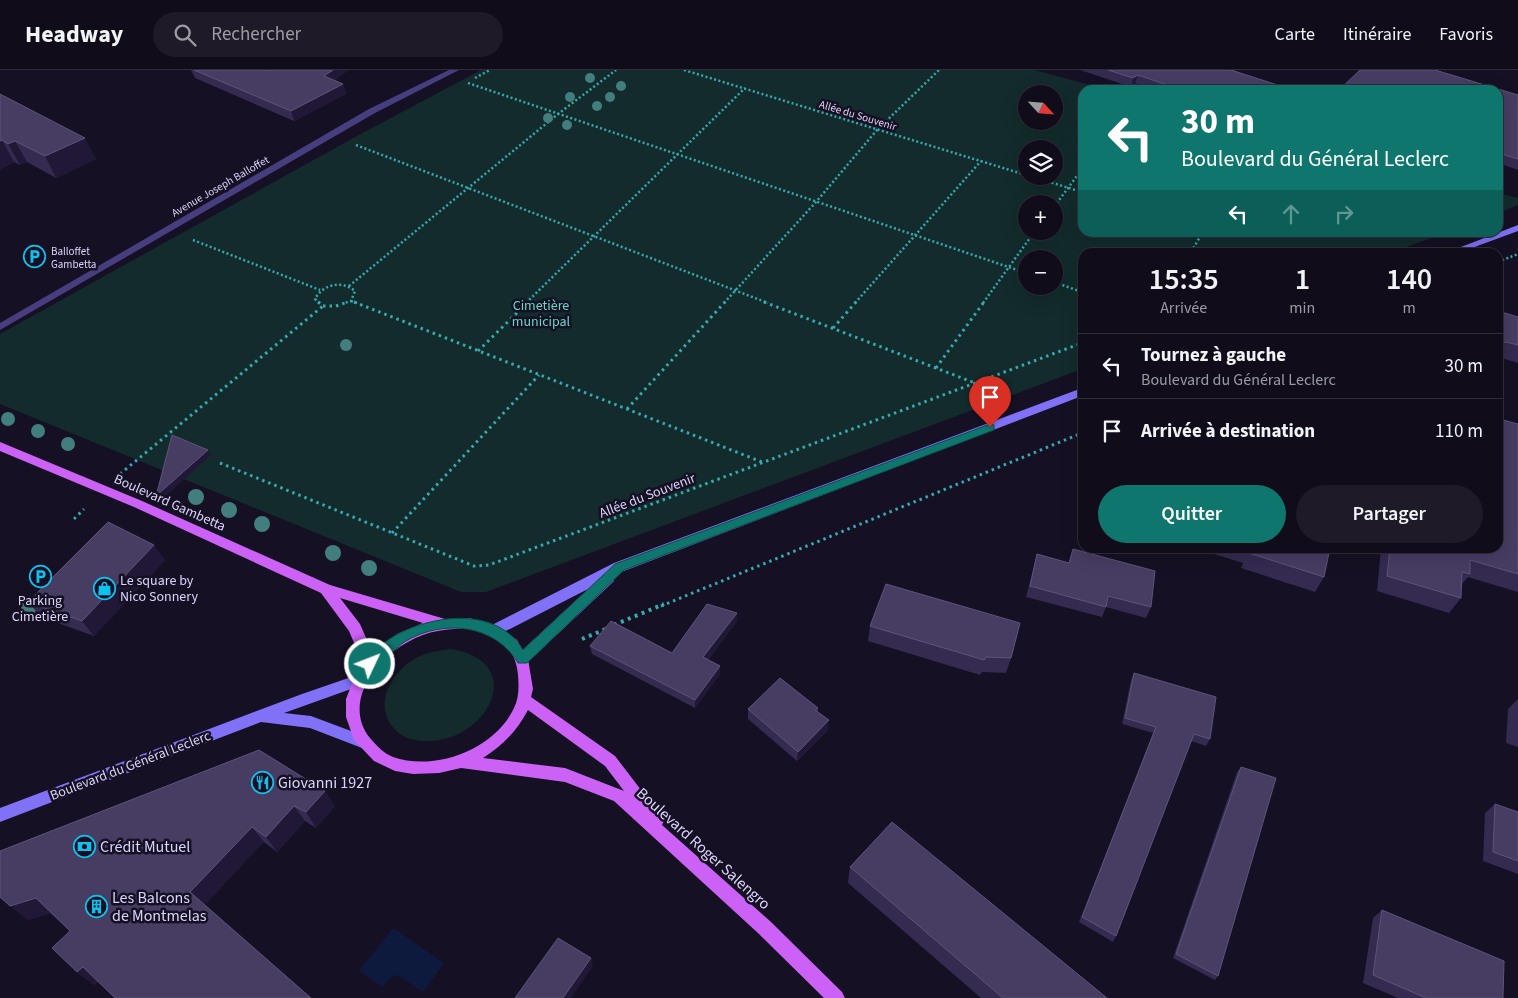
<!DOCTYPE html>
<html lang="fr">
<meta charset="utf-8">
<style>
:root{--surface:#100c1a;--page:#1e1a27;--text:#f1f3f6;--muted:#9c9ba2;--line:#302c39;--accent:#0f766e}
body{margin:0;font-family:"Source Sans 3",sans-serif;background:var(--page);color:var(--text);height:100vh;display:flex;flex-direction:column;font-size:19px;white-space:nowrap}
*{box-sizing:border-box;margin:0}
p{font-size:16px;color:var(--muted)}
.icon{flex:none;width:28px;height:28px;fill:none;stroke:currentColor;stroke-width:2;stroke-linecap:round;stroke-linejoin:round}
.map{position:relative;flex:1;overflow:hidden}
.sheet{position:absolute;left:1078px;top:178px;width:425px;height:305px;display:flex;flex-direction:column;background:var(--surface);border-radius:15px;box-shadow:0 5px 20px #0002,0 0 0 1px var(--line)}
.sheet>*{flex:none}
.banner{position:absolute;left:1078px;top:15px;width:425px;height:152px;border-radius:15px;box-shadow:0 5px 20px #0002,0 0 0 1px var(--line);background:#0f766e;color:#fff;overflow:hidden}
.needle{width:32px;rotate:116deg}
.controls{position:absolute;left:1018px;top:15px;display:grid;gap:10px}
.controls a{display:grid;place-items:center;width:45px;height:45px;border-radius:50%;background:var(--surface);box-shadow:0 5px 20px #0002,0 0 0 1px var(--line);font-size:25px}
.pin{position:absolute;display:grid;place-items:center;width:42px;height:42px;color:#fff;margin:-51px -21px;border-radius:50% 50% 50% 0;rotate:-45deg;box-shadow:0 0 5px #0007}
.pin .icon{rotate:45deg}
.me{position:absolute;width:55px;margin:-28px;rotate:47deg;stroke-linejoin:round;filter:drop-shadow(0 0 4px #0008)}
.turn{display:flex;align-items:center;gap:18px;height:105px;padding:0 20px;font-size:22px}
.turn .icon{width:65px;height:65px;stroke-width:2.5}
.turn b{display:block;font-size:35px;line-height:42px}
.lanes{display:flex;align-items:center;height:48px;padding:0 20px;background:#0003;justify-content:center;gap:25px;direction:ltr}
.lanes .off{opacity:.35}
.eta{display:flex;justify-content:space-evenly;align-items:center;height:85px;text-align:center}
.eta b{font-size:30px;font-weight:600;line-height:35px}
.cta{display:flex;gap:10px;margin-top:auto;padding:10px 20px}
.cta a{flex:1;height:58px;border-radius:30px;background:var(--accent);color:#fff;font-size:20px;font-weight:600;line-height:58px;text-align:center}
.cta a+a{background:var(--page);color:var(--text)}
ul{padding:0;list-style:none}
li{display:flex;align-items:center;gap:15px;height:65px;padding:0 20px;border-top:1px solid var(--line)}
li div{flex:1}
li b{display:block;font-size:19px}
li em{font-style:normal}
header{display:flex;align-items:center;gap:30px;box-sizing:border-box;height:70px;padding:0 25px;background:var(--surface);border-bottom:1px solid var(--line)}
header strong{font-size:24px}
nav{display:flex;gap:28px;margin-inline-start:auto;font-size:18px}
.search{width:350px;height:45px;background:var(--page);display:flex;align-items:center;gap:12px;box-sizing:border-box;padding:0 18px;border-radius:28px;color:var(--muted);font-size:19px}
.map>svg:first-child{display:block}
.green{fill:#132b2c;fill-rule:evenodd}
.water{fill:#0d1a3e}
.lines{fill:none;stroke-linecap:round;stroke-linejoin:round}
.path-far2{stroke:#36aaae;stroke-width:2.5;stroke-dasharray:2 2.5;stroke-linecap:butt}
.path-far1{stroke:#36aaae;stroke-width:3;stroke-dasharray:2.5 4;stroke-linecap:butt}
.path{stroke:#36aaae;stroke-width:4;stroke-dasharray:3 4.5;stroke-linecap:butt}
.minor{fill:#463e7f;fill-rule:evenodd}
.secondary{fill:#8171f6;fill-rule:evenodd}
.primary{fill:#cc62f5;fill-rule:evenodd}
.tree{fill:#417e7d}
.wall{fill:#352a50}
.shaded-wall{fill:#201836}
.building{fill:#473c62;stroke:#5e547a}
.route{fill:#0f766e;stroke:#0a4d48}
.labels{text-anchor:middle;stroke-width:5;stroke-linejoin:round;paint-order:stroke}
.far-street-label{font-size:11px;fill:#ddd4fc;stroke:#151023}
.far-poi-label{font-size:11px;fill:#ddd4fc;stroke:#151023;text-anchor:start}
.park-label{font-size:14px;fill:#65d8c6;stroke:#151023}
.street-label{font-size:14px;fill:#ddd4fc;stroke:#151023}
.poi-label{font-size:14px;fill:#ddd4fc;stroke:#151023;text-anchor:start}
.near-poi-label{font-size:16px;fill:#ddd4fc;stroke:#151023;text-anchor:start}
.near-street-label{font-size:16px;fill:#ddd4fc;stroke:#151023}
</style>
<header>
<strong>Headway</strong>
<div class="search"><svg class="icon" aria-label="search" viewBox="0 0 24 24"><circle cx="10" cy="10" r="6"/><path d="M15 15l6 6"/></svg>Rechercher</div>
<nav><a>Carte</a><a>Itinéraire</a><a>Favoris</a></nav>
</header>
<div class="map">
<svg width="1518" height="928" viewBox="0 0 1518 928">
<rect width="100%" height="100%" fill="#151023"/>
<!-- green -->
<g class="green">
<path d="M481,0h553l75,20h-27v142l364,1 -54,19h-310v117l-596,223h-25l-461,-188v-70l355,-197zM1026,24h28v27h-28zM1026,79h28v27h-28zM1026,134h28v27h-28zM1026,189h28v27h-28z"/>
<path d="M1498,123l20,5v7l-20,8z"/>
<path d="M451,579c79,13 36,94 -26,92 -8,0 -18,-2 -25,-7 -31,-24 -10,-63 18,-77 11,-5 22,-7 33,-8z"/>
</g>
<!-- water -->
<path class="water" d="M393,858l51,35 -21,29 -25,-17 -8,3 -7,9 -24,-16z"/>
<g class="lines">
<!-- path-far2 -->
<g class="path-far2">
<path d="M684,0l342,105"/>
<path d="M475,8l15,-8"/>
<path d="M468,13l558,190"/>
<path d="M356,75l412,158"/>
<path d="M1030,106l52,16"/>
<path d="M1054,137l28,-38"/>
<path d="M193,170l127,50"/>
<path d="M1191,182l12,-20"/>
<path d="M1498,192l20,-8"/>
<path d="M1054,212l28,10"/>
<path d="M349,216l209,-172 58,-44"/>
<path d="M351,231l6,2"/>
<path d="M320,233l-5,-4c8,-15 27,-19 40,-8l-4,10 -7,2"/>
<path d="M526,233l219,-215"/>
<path d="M724,233l92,-101 61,-72 62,-60"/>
<path d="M855,233l126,-142"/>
<path d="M983,233l52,-72"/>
</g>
<!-- path-far1 -->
<g class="path-far1">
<path d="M318,232l5,4"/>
<path d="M354,232l408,160"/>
<path d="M764,232l211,81"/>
<path d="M323,236h13l12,-4"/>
<path d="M833,258l23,-26"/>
<path d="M478,281l50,-49"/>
<path d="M936,298l48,-66"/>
<path d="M627,339l98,-107"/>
<path d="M220,393l254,103 15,-1 593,-222"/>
<path d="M120,404l203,-168"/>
<path d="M74,449l10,-10"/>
<path d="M392,463l147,-158"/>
<path d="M661,536l421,-173"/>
</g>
<!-- path -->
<g class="path">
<path d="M614,555l50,-21"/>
<path d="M582,569l24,-10"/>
</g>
<!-- minor -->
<path class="minor" d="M449,0h10l-84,43 -375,217v-7l369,-214z"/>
<!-- secondary -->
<g class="secondary">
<path d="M1518,155v6l-57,21h-13z"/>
<path d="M1082,318v8l-458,175 -10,4v6l-87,82 -5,2 -5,-2 -2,-4 2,-4 71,-66 -90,46 -5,1 -5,-1 -2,-4 2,-4 126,-64z"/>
<path d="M360,604l5,2 2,4 -2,4 -81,29 27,3 56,21 2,5 -2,5 -5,1 -52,-20 -49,-6 -261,100v-14l302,-114z"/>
</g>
<!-- primary -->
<path class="primary" d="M0,372l142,59 188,84 115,34 25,-1 31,11 16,11 11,19 5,30 -2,8 84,59 46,60 3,5 -2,4 109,97 71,70 3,6h-21l-65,-64 -145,-133 -49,-19 -104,-14 -22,5 -26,1 -18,-3 -21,-10 -20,-21 -8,-23v-18l7,-18 10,-17 -14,-33 -28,-38 -187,-86 -134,-56zM340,528l83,25 -26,11 -24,20 -13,-30zM470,558c11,4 22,7 31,14 11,8 16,20 17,33 1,11 1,23 -4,33 -19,41 -79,64 -121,49 -10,-4 -16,-11 -23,-19 -28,-35 6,-79 38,-96 20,-12 39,-13 62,-14zM528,640l77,56 19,25 -59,-23 -82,-10c20,-13 34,-27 45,-48z"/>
</g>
<!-- trees -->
<g class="tree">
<circle cx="590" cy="8" r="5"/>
<circle cx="621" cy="16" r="5"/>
<circle cx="570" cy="27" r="5"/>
<circle cx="610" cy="27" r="5"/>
<circle cx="597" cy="36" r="5"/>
<circle cx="548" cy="48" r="5"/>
<circle cx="567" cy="55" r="5"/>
<circle cx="346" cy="275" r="6"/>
<circle cx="8" cy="349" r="7"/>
<circle cx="38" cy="361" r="7"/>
<circle cx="68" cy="374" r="7"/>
<circle cx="196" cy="427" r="8"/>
<circle cx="229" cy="440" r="8"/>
<circle cx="262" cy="454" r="8"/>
<circle cx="333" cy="483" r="8"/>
<circle cx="369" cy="498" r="8"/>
<circle cx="29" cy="537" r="8"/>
</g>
<!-- wall -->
<g class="wall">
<path d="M191,0h73l3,1 3,-1h78l-13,10 8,4 3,10 -52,27 -99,-43z"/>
<path d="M1080,0h155l-1,1 59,19h-139l-19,-7 -4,4z"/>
<path d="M1498,20l20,5v75l-20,-7z"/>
<path d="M0,24l96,65 -40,19 -29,-16 -7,3 -6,-3 -14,8z"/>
<path d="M1498,241l20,6v46l-20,-6z"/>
<path d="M1503,350l15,4v168l-50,-15 -7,8v13l-12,15 -72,-22 4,-43h117v-120z"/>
<path d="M1195,478h135l-6,29 -9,15 -74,-24 2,-5z"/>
<path d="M1073,479l78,58 -5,11 -40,-11 -4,10 -76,-20 11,-43 32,9z"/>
<path d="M165,490l-71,76 -53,-19 -13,-15z"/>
<path d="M737,551l-29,39 12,6v8l-25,34 -103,-54 -2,-8 82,7z"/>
<path d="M870,556l141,32 -5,15 -24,-1 -2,3 -112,-34z"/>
<path d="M1134,603l76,66 -4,7 -15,-5 -75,195 -3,6 -34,-20 74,-189 -31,-9 9,-44z"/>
<path d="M1518,629v48l-12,-4 2,-34z"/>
<path d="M818,638v3l10,19 -31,31 -49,-42v-10z"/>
<path d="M1241,697l-23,209 -3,4 -42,-22 64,-186z"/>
<path d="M325,721l10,15 -19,22 -11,-7 -28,31 -13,-10 -170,143 -17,-13 -7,-41 -19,-18 -23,7z"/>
<path d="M1495,734l23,8v62l-35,-13 2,-48z"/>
<path d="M850,797l257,131h-126l-133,-115z"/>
<path d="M1382,840l121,88h-105l-35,-15 10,-65z"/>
</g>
<!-- shaded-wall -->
<g class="shaded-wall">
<path d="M333,0h15l-21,16 -3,-10z"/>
<path d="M1138,5l-3,8 -4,4 2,-9z"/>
<path d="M343,14l3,10 -52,27 -3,-10z"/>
<path d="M85,68l11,21 -40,19 -11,-22z"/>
<path d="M2,70l12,22 -14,8v-29z"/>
<path d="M15,71l12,21 -7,3 -12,-21z"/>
<path d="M1506,272l-8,13v-9z"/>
<path d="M208,380l3,5 -52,47 -3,-6z"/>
<path d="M154,475l11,15 -71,76 -12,-15z"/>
<path d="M737,543v8l-34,45v-9z"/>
<path d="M720,596v8l-25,34v-8z"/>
<path d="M829,650l-1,10 -31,31 1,-9z"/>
<path d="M325,721l10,15 -19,22 -10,-16z"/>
<path d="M294,736l11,15 -28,31 -11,-15z"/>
<path d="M252,757l12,15 -60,64 -14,-14z"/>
<path d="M36,828l18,14 -26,8 -18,-14z"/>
<path d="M591,888l2,8 -22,32h-8z"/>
<path d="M83,897l17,12 -6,6 -17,-13z"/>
</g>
<!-- building -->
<g class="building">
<path d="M194,0h70l3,1 3,-1h63l-9,6 19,8 -52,27z"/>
<path d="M1108,0h123l62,20h-111l-44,-15 -5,3z"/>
<path d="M1360,0h75l83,25v64l-20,-6v-63h-159z"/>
<path d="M0,24l85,44 -40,18 -30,-15 -7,3 -6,-4 -2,1z"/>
<path d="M1498,241l20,6v28l-12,-3 -8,4z"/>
<path d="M1503,350l15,4v150l-48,-14v14l-8,-2 -1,26 -74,-22 3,-28h108v-112l5,1z"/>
<path d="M172,365l36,15 -52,46z"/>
<path d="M108,452l46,23 -72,76 -54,-19z"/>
<path d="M1251,478h79l-6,29 -75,-24z"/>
<path d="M1073,479l82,22 -4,36 -43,-11 -2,11 -76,-21 7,-32 32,9z"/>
<path d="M886,514l134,39 -9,35 -25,-1 -2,3 -114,-34z"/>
<path d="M707,534l30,9 -34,44 17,9 -25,34 -105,-54 21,-25 61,32z"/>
<path d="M1134,603l82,24 -6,42 -16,-5 -78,202 -34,-19 74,-190 -31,-9z"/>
<path d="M780,608l38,30 -3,2 14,10 -31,32 -50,-43z"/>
<path d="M259,680l66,41 -19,21 -12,-6 -28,31 -14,-10 -62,65 121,106h-196l-32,-31 -6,5 -25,-24 18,-17 -34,-33 -26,8 -10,-9v-46z"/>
<path d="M1241,697l35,11 -58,198 -42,-22z"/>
<path d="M1495,734l23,8v49l-25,-9z"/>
<path d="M892,752l215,176h-104l-153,-131z"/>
<path d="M1382,840l122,51 -1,37h-77l-53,-23z"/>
<path d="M558,868l33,20 -28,40h-48z"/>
</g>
<!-- route -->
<path class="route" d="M990,354l4,1v5l-370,140 -97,93h-9c-23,-39 -75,-44 -112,-22 -12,7 -25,25 -36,28l-7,-5c5,-10 16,-18 25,-24 38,-25 108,-36 135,10l92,-86z"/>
<!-- icons -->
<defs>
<symbol id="parking-ring" viewBox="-11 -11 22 22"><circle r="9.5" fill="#151023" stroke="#0fc2ee" stroke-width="1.5"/><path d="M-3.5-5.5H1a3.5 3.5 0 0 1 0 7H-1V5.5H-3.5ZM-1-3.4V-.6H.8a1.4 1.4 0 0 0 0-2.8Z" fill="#0fc2ee"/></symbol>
<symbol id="shop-ring" viewBox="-11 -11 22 22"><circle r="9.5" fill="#151023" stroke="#0fc2ee" stroke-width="1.5"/><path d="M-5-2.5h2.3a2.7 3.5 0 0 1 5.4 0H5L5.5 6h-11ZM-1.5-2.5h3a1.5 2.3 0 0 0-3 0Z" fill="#0fc2ee"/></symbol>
<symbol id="restaurant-ring" viewBox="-11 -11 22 22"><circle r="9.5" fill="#151023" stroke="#0fc2ee" stroke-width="1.5"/><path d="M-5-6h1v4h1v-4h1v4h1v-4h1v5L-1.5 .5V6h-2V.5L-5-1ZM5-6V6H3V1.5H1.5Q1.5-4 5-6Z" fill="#0fc2ee"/></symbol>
<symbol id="bank-ring" viewBox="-11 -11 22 22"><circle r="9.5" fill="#151023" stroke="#0fc2ee" stroke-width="1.5"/><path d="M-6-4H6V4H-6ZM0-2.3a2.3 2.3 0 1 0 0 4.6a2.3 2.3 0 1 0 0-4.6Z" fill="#0fc2ee"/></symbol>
<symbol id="building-ring" viewBox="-11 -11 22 22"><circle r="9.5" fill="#151023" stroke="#0fc2ee" stroke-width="1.5"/><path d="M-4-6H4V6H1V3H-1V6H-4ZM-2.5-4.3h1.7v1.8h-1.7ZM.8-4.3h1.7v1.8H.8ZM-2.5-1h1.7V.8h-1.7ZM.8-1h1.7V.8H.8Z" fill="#0fc2ee"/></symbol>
</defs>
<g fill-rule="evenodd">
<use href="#parking-ring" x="22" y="174" width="25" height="25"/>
<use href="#parking-ring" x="28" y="494" width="25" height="25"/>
<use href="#shop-ring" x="92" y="506" width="25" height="25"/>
<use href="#restaurant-ring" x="250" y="700" width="25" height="25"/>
<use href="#bank-ring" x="72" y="764" width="25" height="25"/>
<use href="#building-ring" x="84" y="824" width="25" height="25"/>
</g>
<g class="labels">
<!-- far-street labels -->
<g class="far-street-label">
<text transform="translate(858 45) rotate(17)" y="4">Allée du Souvenir</text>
<text transform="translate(220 116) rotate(-30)" y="4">Avenue Joseph Balloffet</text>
</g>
<!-- far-poi labels -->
<g class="far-poi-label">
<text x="51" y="185">Balloffet<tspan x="51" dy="13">Gambetta</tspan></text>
</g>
<!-- park labels -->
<g class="park-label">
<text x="541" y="240">Cimetière<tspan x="541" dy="16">municipal</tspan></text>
</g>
<!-- street labels -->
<g class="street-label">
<text transform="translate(647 425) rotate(-21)" y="5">Allée du Souvenir</text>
<text transform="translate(170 432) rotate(24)" y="5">Boulevard Gambetta</text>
<text transform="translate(130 695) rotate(-21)" y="5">Boulevard du Général Leclerc</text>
</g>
<!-- poi labels -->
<g class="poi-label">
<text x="120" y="515">Le square by<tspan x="120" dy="16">Nico Sonnery</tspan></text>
<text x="40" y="535" text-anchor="middle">Parking<tspan x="40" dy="16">Cimetière</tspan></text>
</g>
<!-- near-poi labels -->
<g class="near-poi-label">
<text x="278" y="718">Giovanni 1927</text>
<text x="100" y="782">Crédit Mutuel</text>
<text x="112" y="833">Les Balcons<tspan x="112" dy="18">de Montmelas</tspan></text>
</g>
<!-- near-street labels -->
<g class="near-street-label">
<text transform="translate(704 778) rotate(42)" y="6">Boulevard Roger Salengro</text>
</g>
</g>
</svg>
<div class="controls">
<a><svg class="needle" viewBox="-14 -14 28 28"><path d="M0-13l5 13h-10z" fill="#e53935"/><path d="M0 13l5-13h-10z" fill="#9c9ba2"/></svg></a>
<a><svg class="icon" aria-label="layers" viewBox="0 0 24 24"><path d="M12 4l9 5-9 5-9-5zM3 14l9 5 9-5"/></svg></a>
<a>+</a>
<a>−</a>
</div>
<div class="pin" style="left:990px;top:357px;background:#d93025"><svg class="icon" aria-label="arrive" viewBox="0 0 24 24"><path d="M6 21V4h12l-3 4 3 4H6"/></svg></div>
<svg class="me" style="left:370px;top:594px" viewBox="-20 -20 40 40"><circle r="17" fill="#0f766e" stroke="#fff" stroke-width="3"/><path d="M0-11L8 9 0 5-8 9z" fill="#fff"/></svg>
<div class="banner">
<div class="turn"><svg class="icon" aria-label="left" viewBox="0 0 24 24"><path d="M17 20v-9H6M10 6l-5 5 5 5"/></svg><div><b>30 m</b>Boulevard du Général Leclerc</div></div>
<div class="lanes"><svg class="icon" aria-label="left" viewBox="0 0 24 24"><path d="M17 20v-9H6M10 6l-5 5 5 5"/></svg><svg class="icon off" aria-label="ahead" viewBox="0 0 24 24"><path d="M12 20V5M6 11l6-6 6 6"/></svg><svg class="icon off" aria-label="right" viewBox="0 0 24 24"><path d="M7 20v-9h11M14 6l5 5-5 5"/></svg></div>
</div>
<section class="sheet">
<div class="eta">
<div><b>15:35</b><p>Arrivée</p></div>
<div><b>1</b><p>min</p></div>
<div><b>140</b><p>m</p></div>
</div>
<ul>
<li><svg class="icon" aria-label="left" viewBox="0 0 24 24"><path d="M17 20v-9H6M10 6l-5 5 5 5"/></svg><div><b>Tournez à gauche</b><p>Boulevard du Général Leclerc</p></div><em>30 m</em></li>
<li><svg class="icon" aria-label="arrive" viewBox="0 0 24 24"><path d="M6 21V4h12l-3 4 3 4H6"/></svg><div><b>Arrivée à destination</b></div><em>110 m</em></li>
</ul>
<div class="cta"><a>Quitter</a><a>Partager</a></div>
</section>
</div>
